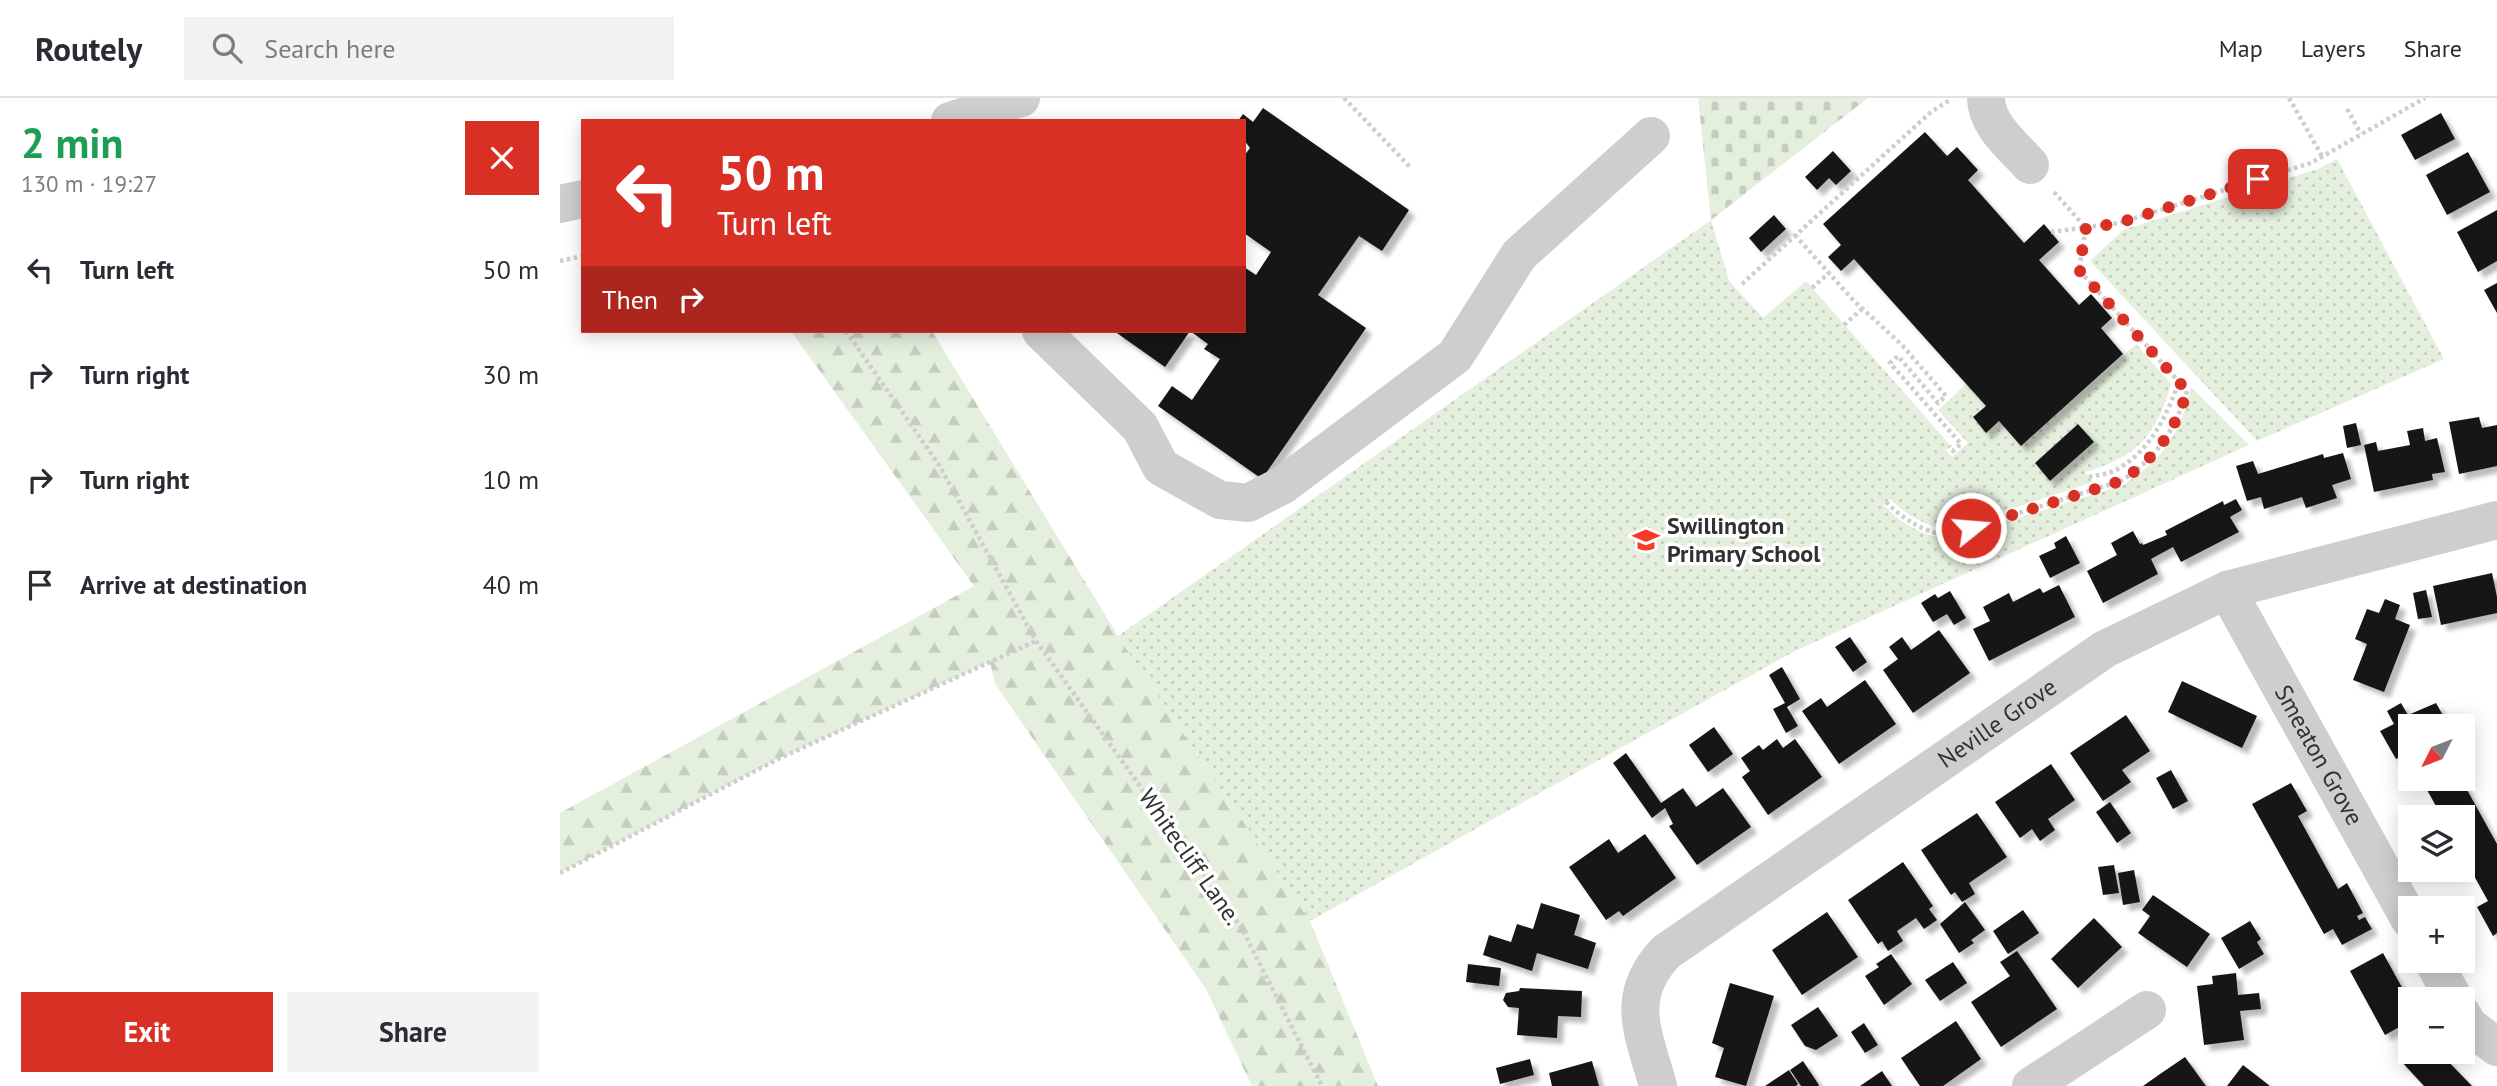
<!DOCTYPE html>
<meta charset="utf-8">
<style>
:root{--surface:#fff;--page:#f2f2f3;--text:#2b2b33;--muted:#7c7c81;--line:#e1e1e2;--accent:#d93025}
body{margin:0;font-family:"PT Sans",sans-serif;background:var(--page);color:var(--text);height:100vh;display:flex;flex-direction:column;font-size:26px;white-space:nowrap}
*{box-sizing:border-box;margin:0}
p{font-size:23px;color:var(--muted)}
.icon{flex:none;width:38px;height:38px;fill:none;stroke:currentColor;stroke-width:2;stroke-linecap:round;stroke-linejoin:round}
.map{position:relative;flex:1;overflow:hidden}
.side{display:flex;flex-direction:column;background:var(--surface);width:560px}
.side>*{flex:none}
.top-card{position:absolute;left:21px;top:21px;width:665px;height:214px;border-radius:0px;box-shadow:0 4px 18px #0003;background:#d93025;color:#fff;overflow:hidden}
.needle{width:46px;rotate:228deg}
.controls{position:absolute;left:1838px;top:616px;display:grid;gap:14px}
.controls a{display:grid;place-items:center;width:77px;height:77px;border-radius:0px;background:var(--surface);box-shadow:0 4px 18px #0003;font-size:35px}
.pin{position:absolute;display:grid;place-items:center;width:60px;height:60px;color:#fff;margin:-30px;border-radius:14px;box-shadow:0 4px 10px #0006}
.me{position:absolute;width:77px;margin:-38px;rotate:73deg;stroke-linejoin:round;filter:drop-shadow(0 0 5px #0008)}
.turn{display:flex;align-items:center;gap:24px;height:147px;padding:0 21px;font-size:32px}
.turn .icon{width:91px;height:91px;stroke-width:2.5}
.turn b{display:block;font-size:49px;line-height:60px}
.then{display:flex;align-items:center;height:66px;padding:0 21px;background:#0003;gap:14px;font-size:26px}
.round{display:grid;place-items:center;flex:none;width:74px;height:74px;border-radius:0px;background:var(--page)}
.head{display:flex;align-items:center;justify-content:space-between;height:119px;padding:0 21px}
h1{font-size:42px;font-weight:800;line-height:52px;color:#1e9e55}
.primary-button{display:flex;gap:14px;margin-top:auto;padding:14px 21px}
.primary-button a{flex:1;height:80px;border-radius:0px;background:var(--accent);color:#fff;font-size:28px;font-weight:800;line-height:80px;text-align:center}
.primary-button a+a{background:var(--page);color:var(--text)}
ul{padding:0;list-style:none}
li{display:flex;align-items:center;gap:21px;height:105px;padding:0 21px}
li div{flex:1}
li b{display:block;font-size:26px}
li em{font-style:normal}
header{display:flex;align-items:center;gap:42px;box-sizing:border-box;height:98px;padding:0 35px;background:var(--surface);border-bottom:2px solid var(--line)}
header strong{font-size:33px}
nav{display:flex;gap:38px;margin-inline-start:auto;font-size:24px}
.search{width:490px;height:63px;background:var(--page);display:flex;align-items:center;gap:18px;box-sizing:border-box;padding:0 24px;border-radius:0px;color:var(--muted);font-size:26px}
main{display:flex;flex:1;min-height:0}
.map>svg:first-child{display:block}
.forest{fill:url(#forest-firs)}
.cemetery{fill:url(#cemetery-stones)}
.park{fill:url(#park-dots);fill-rule:evenodd}
.building{fill:#181818;filter:url(#shadow)}
.lines{fill:none;stroke-linecap:round;stroke-linejoin:round}
.path{stroke:#cecece;stroke-width:4.5;stroke-dasharray:3.5 3.5;stroke-linecap:butt}
.minor{stroke:#cecece;stroke-width:38}
.route{stroke:#d93025;stroke-width:12;stroke-dasharray:0 21.6}
.labels{text-anchor:middle;stroke-width:7;stroke-linejoin:round;paint-order:stroke}
.poi-label{font-size:24px;font-weight:bold;fill:#313131;stroke:#fff;text-anchor:start}
.street-label{font-size:24px;fill:#313131;stroke:#fff}
</style>
<header>
<strong>Routely</strong>
<div class="search"><svg class="icon" aria-label="search" viewBox="0 0 24 24"><circle cx="10" cy="10" r="6"/><path d="M15 15l6 6"/></svg>Search here</div>
<nav><a>Map</a><a>Layers</a><a>Share</a></nav>
</header>
<main>
<section class="side">
<div class="head"><div><h1>2 min</h1><p>130 m · 19:27</p></div><a class="round" style="background:#d93025;color:#fff"><svg class="icon" aria-label="close" viewBox="0 0 24 24"><path d="M6 6l12 12M18 6L6 18"/></svg></a></div>
<ul>
<li><svg class="icon" aria-label="left" viewBox="0 0 24 24"><path d="M17 20v-9H6M10 6l-5 5 5 5"/></svg><div><b>Turn left</b></div><em>50 m</em></li>
<li><svg class="icon" aria-label="right" viewBox="0 0 24 24"><path d="M7 20v-9h11M14 6l5 5-5 5"/></svg><div><b>Turn right</b></div><em>30 m</em></li>
<li><svg class="icon" aria-label="right" viewBox="0 0 24 24"><path d="M7 20v-9h11M14 6l5 5-5 5"/></svg><div><b>Turn right</b></div><em>10 m</em></li>
<li><svg class="icon" aria-label="arrive" viewBox="0 0 24 24"><path d="M6 21V4h12l-3 4 3 4H6"/></svg><div><b>Arrive at destination</b></div><em>40 m</em></li>
</ul>
<div class="primary-button"><a>Exit</a><a>Share</a></div>
</section>
<div class="map">
<svg width="1937" height="988" viewBox="0 0 1937 988">
<defs>
<pattern id="forest-firs" width="22" height="20" patternUnits="userSpaceOnUse" patternTransform="scale(1.75)"><rect width="22" height="20" fill="#e4efde"/><path d="M5 1l3.5 6h-7zM16 11l3.5 6h-7z" fill="#c4cdbf"/></pattern>
<pattern id="cemetery-stones" width="16" height="16" patternUnits="userSpaceOnUse" patternTransform="scale(1.75)"><rect width="16" height="16" fill="#e4efde"/><path d="M2 7V4a2 2 0 0 1 4 0v3zM10 15v-3a2 2 0 0 1 4 0v3z" fill="#c4cdbf"/></pattern>
<pattern id="park-dots" width="8" height="8" patternUnits="userSpaceOnUse" patternTransform="scale(1.75)"><rect width="8" height="8" fill="#e4efde"/><path d="M2 2h.1M6 6h.1" fill="none" stroke="#c4cdbf" stroke-width="1.8" stroke-linecap="round"/></pattern>
<filter id="shadow"><feDropShadow dx="6" dy="6" stdDeviation="2" flood-color="#0004"/></filter>
</defs>
<rect width="100%" height="100%" fill="#fff"/>
<!-- forest -->
<path class="forest" d="M231,233h141l186,305 192,285 68,165h-126l-46,-97 -211,-305 -5,-22 -212,97 -218,114v-60l414,-227z"/>
<!-- cemetery -->
<path class="cemetery" d="M1138,0h170l-157,122z"/>
<!-- park -->
<g class="park">
<path d="M1777,61l107,200 -187,82 -167,-180 33,-31 195,-61z"/>
<path d="M1151,122l18,61 34,37 43,-37 144,164 -4,5 6,7 16,-14 -30,-33 28,-26 20,22 -13,11 13,15 13,-11 22,25 115,-102 35,40c-14,51 -35,74 -86,88l8,10 -147,48c-23,-6 -39,-14 -56,-31l-7,5c19,21 38,30 65,36l175,-55c40,-26 58,-51 68,-98l58,58 -454,206 -485,270 -192,-285zM1499,344h35l-44,39 -15,-18z"/>
</g>
<!-- building -->
<g class="building">
<path d="M703,10l146,102 -27,41 -23,-15 -41,59 48,33 -104,151 -104,-73 14,-20 20,14 28,-41 -16,-10 4,-5 -18,-13 -25,36 -51,-36h130v-64l12,8 15,-23 -27,-19v-77l6,-8 -6,-8v-19h-6l5,-7 10,8z"/>
<path d="M1881,15l14,26 -40,21 -14,-25z"/>
<path d="M1365,34l22,24 10,-9 21,23 -10,10 56,63 20,-19 15,18 -20,18 40,45 12,-11 21,24 -11,10 22,26 -102,92 -22,-25 -13,12 -13,-16 13,-11 -132,-147 -13,12 -13,-14 13,-12 -18,-21z"/>
<path d="M1273,53l18,20 -15,14 -7,-7 -12,12 -12,-13z"/>
<path d="M1908,54l22,40 -43,23 -21,-40z"/>
<path d="M1937,112v51l-19,11 -21,-40z"/>
<path d="M1214,117l12,14 -25,23 -12,-14z"/>
<path d="M1937,185v30l-13,-23z"/>
<path d="M1919,319l3,11 15,-3v41l-38,8 -10,-52z"/>
<path d="M1796,325l5,22 -14,3 -4,-22z"/>
<path d="M1518,326l16,18 -44,39 -15,-18z"/>
<path d="M1863,330l2,13 12,-3 8,34 -13,2 1,6 -59,12 -10,-47 12,-3 2,9 32,-6 -3,-14z"/>
<path d="M1783,355l8,26 -19,6 5,13 -31,10 -4,-11 -38,12 -3,-12 -14,4 -11,-35 17,-5 5,13 65,-20 1,4z"/>
<path d="M1676,401l6,11 -12,7 9,15 -58,30 -8,-15 -22,12 7,15 -55,29 -16,-32 30,-16 -6,-12 22,-12 7,13 2,-1 1,2 24,-10 -2,-4 58,-30 1,4z"/>
<path d="M1506,438l14,27 -30,15 -11,-22 17,-8 -2,-5z"/>
<path d="M1932,475l5,24v16l-56,12 -8,-39z"/>
<path d="M1499,487l16,32 -86,44 -16,-32 17,-8 -7,-14 26,-14 4,9 27,-14 3,5z"/>
<path d="M1866,492l6,27 -14,2 -5,-26z"/>
<path d="M1390,493l16,27 -12,7 -7,-11 -14,8 -12,-19 14,-9 3,4z"/>
<path d="M1825,501l15,6 -5,14 15,6 -26,67 -31,-12 14,-36 -12,-5 12,-30 12,4z"/>
<path d="M1379,532l31,43 -57,40 -30,-43 15,-11 -9,-12 13,-10 9,13z"/>
<path d="M1290,539l17,25 -14,10 -18,-25z"/>
<path d="M1222,569l18,32 -13,8 11,19 -12,7 -13,-24 12,-6 -16,-28z"/>
<path d="M1305,582l31,44 -57,40 -37,-53 19,-13 6,9z"/>
<path d="M1622,583l75,35 -15,32 -74,-36z"/>
<path d="M1841,605l7,12 28,-12 13,23h-39v32l-3,-5 -11,6 -16,-28 14,-7 -7,-13z"/>
<path d="M1566,617l24,36 -28,19 9,12 -28,19 -33,-48z"/>
<path d="M1154,629l19,27 -25,18 -19,-27z"/>
<path d="M1217,641l6,9 12,-9 27,38 -54,38 -26,-38 8,-6 -9,-13 18,-13 4,5z"/>
<path d="M1066,655l35,50 22,-15 13,19 27,-19 28,39 -54,38 -28,-39 4,-2 -8,-16 -13,10 -39,-55z"/>
<path d="M1491,666l24,36 -27,19 7,11 -15,11 -8,-12 -12,9 -25,-36z"/>
<path d="M1611,672l17,31 -15,8 -17,-31z"/>
<path d="M1861,681h40l36,65v89l-4,3 -16,-29 11,-6 -26,-47v-37h-20z"/>
<path d="M1731,685l16,28 -9,5 40,73 9,-6 16,30 -6,3 2,4 6,-3 7,12 -30,16 -9,-16 -9,5 -72,-130z"/>
<path d="M1550,704l21,31 -14,10 -21,-31z"/>
<path d="M1417,715l30,44 -38,26 6,11 -13,8 -7,-10 -4,3 -30,-45z"/>
<path d="M1085,736l31,44 -53,38 -4,-5 -13,9 -37,-53 40,-28 9,14z"/>
<path d="M1343,764l30,44 -4,3 8,11 -13,9 -8,-11 -19,13 6,10 -15,10 -6,-10 -4,3 -30,-44z"/>
<path d="M1554,767l5,28 -16,2 -5,-28z"/>
<path d="M1574,772l6,32 -17,3 -5,-32z"/>
<path d="M1593,797l57,39 -23,33 -49,-34 12,-17 -8,-6z"/>
<path d="M1405,804l20,28 -14,10 3,3 -15,10 -19,-29z"/>
<path d="M981,805l39,12 -6,20 22,8 -8,26 -51,-16 -5,18 -49,-16 6,-20 22,7 6,-18 16,5z"/>
<path d="M1463,812l16,23 -31,21 -15,-23z"/>
<path d="M1267,814l31,45 -56,38 -30,-45z"/>
<path d="M1534,820l28,29 -44,41 -27,-29z"/>
<path d="M1690,823l11,18 -4,3 7,12 -25,15 -18,-31z"/>
<path d="M1457,853l40,58 -56,38 -30,-45 39,-26 -10,-14z"/>
<path d="M1823,855l27,49v19l-25,14 -35,-64z"/>
<path d="M1331,856l21,30 -28,21 -19,-29 14,-9 -3,-3z"/>
<path d="M1393,864l14,21 -27,18 -15,-21z"/>
<path d="M908,866l33,4 -2,18 -33,-4z"/>
<path d="M1676,875l2,22 21,-2 2,16 -21,2 4,29 -40,5 -7,-59 16,-2 -1,-8z"/>
<path d="M1170,885l44,13 -28,90 -31,-9 9,-29 -12,-5z"/>
<path d="M960,890l62,3 -1,26 -23,-1 -1,22 -40,-3 2,-27 -11,-1 -5,-7 3,-7 13,-2z"/>
<path d="M1258,909l20,29 -22,14 -11,-4 -14,-21z"/>
<path d="M1396,923l25,38 -38,27h-23l-19,-28z"/>
<path d="M1304,925l14,22 -13,8 -14,-21z"/>
<path d="M1848,954h31l33,34h-48l-24,-26z"/>
<path d="M1625,959l21,29h-63l17,-12z"/>
<path d="M970,961l4,16 -34,9 -4,-16z"/>
<path d="M1032,963l7,25h-47l-3,-13z"/>
<path d="M1243,963l16,24 -1,1h-17l-11,-16z"/>
<path d="M1683,967l27,21h-43z"/>
<path d="M1229,972l9,14 -2,2h-31z"/>
<path d="M1322,973l10,15h-32z"/>
</g>
<g class="lines">
<!-- path -->
<g class="path">
<path d="M784,0l67,70"/>
<path d="M1729,0l33,58"/>
<path d="M1787,11l14,25"/>
<path d="M1494,94l31,35"/>
<path d="M1491,134l68,-9 192,-60 114,-65"/>
<path d="M1235,137l59,66 48,44 44,51 -8,7 -40,-47 -8,7 71,81 -8,7 -4,-5"/>
<path d="M0,163l23,-5"/>
<path d="M1182,186l189,-172 19,-12"/>
<path d="M1252,190l17,-15"/>
<path d="M1284,227l19,-17"/>
<path d="M286,233l93,134 97,176 205,286 81,159"/>
<path d="M1529,379c9,-2 19,-3 27,-7 33,-18 51,-53 62,-87"/>
<path d="M1326,404c20,19 33,27 60,34l175,-55c35,-23 54,-50 66,-90l-108,-121 7,-43"/>
<path d="M0,775l218,-114 258,-118"/>
</g>
<!-- minor -->
<g class="minor">
<path d="M1426,0c0,27 27,48 44,67"/>
<path d="M390,23l71,-23"/>
<path d="M0,106l23,-5"/>
<path d="M481,233l99,96 21,40 59,33 28,3 35,-18 172,-129 64,-101 132,-119"/>
<path id="s1" d="M1667,492l183,330"/>
<path d="M1873,863l21,38"/>
<path d="M1902,916l6,11 29,22"/>
<path id="s2" d="M1098,988c-14,-52 -35,-89 8,-134l439,-303 122,-59 270,-70"/>
<path d="M1471,988l116,-76"/>
</g>
</g>
<g class="lines">
<!-- route -->
<path class="route" d="M1411,430l150,-47c35,-23 54,-50 66,-90l-108,-121 7,-42 33,-5 139,-44"/>
</g>
<!-- icons -->
<defs>
<symbol id="school-bare" viewBox="-9 -9 18 18"><path d="M0-5L7-2L0 1L-7-2ZM-4 1L0 2.5L4 1V4Q0 6-4 4Z" fill="#f63a25" stroke="#fff" stroke-width="2.5" paint-order="stroke"/></symbol>
</defs>
<g fill-rule="evenodd">
<use href="#school-bare" x="1067" y="423" width="38" height="38"/>
</g>
<g class="labels">
<!-- poi labels -->
<g class="poi-label">
<text x="1107" y="436">Swillington<tspan x="1107" dy="28">Primary School</tspan></text>
</g>
<!-- street labels -->
<g class="street-label">
<text dy="8" stroke="none"><textPath href="#s2" startOffset="546">Neville Grove</textPath></text>
<text dy="8" stroke="none"><textPath href="#s1" startOffset="189">Smeaton Grove</textPath></text>
<text transform="translate(630 759) rotate(55)" y="8">Whitecliff Lane.</text>
</g>
</g>
</svg>
<div class="controls">
<a><svg class="needle" viewBox="-14 -14 28 28"><path d="M0-13l5 13h-10z" fill="#e53935"/><path d="M0 13l5-13h-10z" fill="#7c7c81"/></svg></a>
<a><svg class="icon" aria-label="layers" viewBox="0 0 24 24"><path d="M12 4l9 5-9 5-9-5zM3 14l9 5 9-5"/></svg></a>
<a>+</a>
<a>−</a>
</div>
<div class="pin" style="left:1698px;top:81px;background:#d93025"><svg class="icon" aria-label="arrive" viewBox="0 0 24 24"><path d="M6 21V4h12l-3 4 3 4H6"/></svg></div>
<svg class="me" style="left:1411px;top:430px" viewBox="-20 -20 40 40"><circle r="17" fill="#d93025" stroke="#fff" stroke-width="3"/><path d="M0-11L8 9 0 5-8 9z" fill="#fff"/></svg>
<div class="top-card">
<div class="turn"><svg class="icon" aria-label="left" viewBox="0 0 24 24"><path d="M17 20v-9H6M10 6l-5 5 5 5"/></svg><div><b>50 m</b>Turn left</div></div>
<div class="then">Then<svg class="icon" aria-label="right" viewBox="0 0 24 24"><path d="M7 20v-9h11M14 6l5 5-5 5"/></svg></div>
</div>
</div>
</main>
